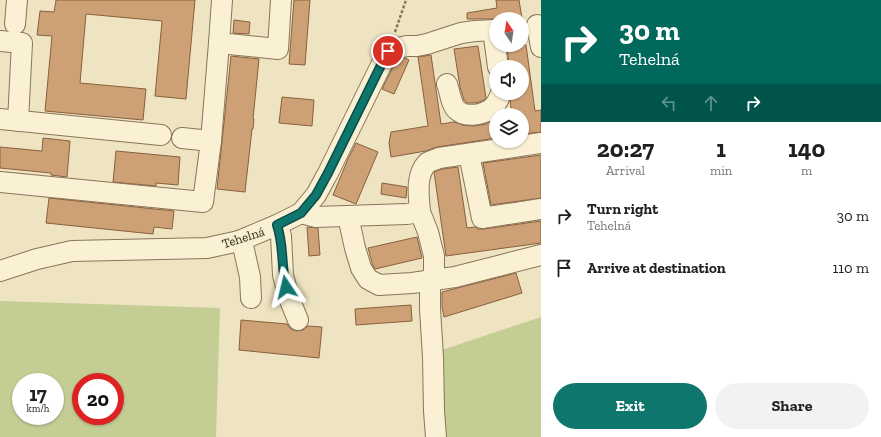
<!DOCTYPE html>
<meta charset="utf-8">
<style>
:root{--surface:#fff;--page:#f2f2f2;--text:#202124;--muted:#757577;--accent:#0f766e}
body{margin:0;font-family:"Zilla Slab",serif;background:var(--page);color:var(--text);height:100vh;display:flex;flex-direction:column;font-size:15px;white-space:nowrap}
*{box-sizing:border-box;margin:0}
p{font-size:13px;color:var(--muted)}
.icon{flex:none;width:22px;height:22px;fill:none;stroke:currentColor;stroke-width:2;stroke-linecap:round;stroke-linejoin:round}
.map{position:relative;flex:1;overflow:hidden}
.drawer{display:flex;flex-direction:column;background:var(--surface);width:340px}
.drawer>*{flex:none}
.banner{background:#00695c;color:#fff;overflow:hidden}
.needle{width:26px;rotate:348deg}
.controls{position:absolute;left:489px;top:12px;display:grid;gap:8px}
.controls a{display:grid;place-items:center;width:40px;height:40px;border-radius:50%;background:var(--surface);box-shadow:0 1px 3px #0004;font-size:20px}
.speed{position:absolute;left:12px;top:373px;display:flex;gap:8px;font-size:20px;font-weight:700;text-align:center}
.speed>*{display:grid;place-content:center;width:52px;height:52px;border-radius:50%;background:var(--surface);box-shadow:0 1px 3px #0004;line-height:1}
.speed small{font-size:10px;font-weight:400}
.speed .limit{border:6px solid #d22;background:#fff;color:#111}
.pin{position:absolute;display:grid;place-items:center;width:34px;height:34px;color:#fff;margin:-17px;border:2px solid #fff;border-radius:50%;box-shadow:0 1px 4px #0007}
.me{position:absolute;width:44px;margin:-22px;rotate:350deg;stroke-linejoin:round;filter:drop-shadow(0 0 3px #0008)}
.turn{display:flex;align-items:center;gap:14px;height:84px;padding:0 12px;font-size:18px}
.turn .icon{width:52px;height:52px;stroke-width:2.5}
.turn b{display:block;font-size:28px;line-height:34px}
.lanes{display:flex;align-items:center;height:38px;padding:0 12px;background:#0003;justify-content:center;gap:20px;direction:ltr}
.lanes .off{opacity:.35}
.eta{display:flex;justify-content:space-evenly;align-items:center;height:68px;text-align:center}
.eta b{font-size:24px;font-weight:700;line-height:28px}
.primary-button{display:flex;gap:8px;margin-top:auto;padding:8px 12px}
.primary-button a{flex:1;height:46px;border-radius:24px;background:var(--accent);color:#fff;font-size:16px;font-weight:700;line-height:46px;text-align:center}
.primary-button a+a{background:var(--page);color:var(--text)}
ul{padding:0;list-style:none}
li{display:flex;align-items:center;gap:12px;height:52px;padding:0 12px}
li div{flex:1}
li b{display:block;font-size:15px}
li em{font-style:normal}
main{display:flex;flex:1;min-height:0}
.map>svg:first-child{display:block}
.green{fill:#c3cd94;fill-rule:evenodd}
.building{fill:#cea075;stroke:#88603d}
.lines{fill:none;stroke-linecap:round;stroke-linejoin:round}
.minor-casing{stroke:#897558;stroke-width:22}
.path{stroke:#897558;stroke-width:2.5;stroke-dasharray:3 2;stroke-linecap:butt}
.minor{stroke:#faf1d4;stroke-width:20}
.route-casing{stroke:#0a4d48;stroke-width:10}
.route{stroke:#0f766e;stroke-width:7}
.labels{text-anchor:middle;stroke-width:3;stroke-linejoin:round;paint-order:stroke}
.street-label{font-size:13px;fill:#382c1d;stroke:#f6eed0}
</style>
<main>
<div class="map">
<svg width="541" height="437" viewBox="0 0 541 437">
<rect width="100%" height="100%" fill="#efe4c1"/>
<!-- green -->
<g class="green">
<path d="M0,301l220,7 -4,129h-216zM21,382h34v34h-34zM81,382h34v34h-34z"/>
<path d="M541,317v120h-97l-2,-87z"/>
</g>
<!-- building -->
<g class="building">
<path d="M56,0h139l-9,99 -31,-3 7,-75 -76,-7 -6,69 66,6 -3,31 -98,-9 7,-75 -15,-1 3,-24 14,1z"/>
<path d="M294,0h16l-5,65 -16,-1z"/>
<path d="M496,0h23l3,18 -6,1h-49v-6l30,-5z"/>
<path d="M234,20l16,2 -1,12 -16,-1z"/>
<path d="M507,45h19l9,66 6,-1v22l-19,2v-19h-10l-2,-14 2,-8h10v-26h-13z"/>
<path d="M478,46l8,52 -2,2 -5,2 -6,1h-6l-3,-3 -4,-13 -6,-38z"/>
<path d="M431,55l10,69 13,-2 9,3 11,1 12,-2 10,-5v19l-59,9 -11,4 -35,6 -2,-14 2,-11 37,-6 -10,-69z"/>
<path d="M231,56l28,3 -6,60h1l-1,10h-1l-7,63 -28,-3z"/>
<path d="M405,58l4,2 -15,34 -12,-5 14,-28z"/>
<path d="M282,97l32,3 -2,26 -33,-3z"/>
<path d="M43,138l27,3 -3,36 -16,-2v-2l-51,-5v-21l42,4z"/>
<path d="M356,143l22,9 -22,52 -23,-9 15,-36z"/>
<path d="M116,151l64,6 -2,28 -22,-2v3l-43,-4z"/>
<path d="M541,155v43l-50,7 -8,-42z"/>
<path d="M458,167l9,61 8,-1 3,2h6l57,-8v22l-95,13 -12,-84 8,-3z"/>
<path d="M382,183l25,4 -1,11 -25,-4z"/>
<path d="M49,198l125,13 -2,18 -18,-2 -1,7 -107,-11z"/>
<path d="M307,227l11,1 2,27 -11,1z"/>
<path d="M417,237l5,21 -47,11 -3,-6 -4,-15z"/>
<path d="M516,273l6,20 -78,24 -2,-10v-15z"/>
<path d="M411,305l1,16 -56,4 -1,-16z"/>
<path d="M241,320l46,4 4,5 6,2 6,-1 5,-4 14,1 -3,31 -80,-8z"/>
</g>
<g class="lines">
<defs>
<g id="minor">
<path d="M222,0l-3,43 59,6 3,-49"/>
<path d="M15,24l2,-24"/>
<path d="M537,25l4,22"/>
<path d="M493,30l5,37"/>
<path d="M0,41l22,2 -4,78"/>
<path d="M447,84c3,8 4,21 10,26 8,8 25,5 34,-1 5,-4 8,-10 10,-16"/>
<path d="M0,119l161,16"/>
<path d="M182,138l29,3 8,-98"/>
<path d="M469,154l13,64 59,-9"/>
<path d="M0,182l203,20 8,-61"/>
<path d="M420,212l8,20 6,24v16l-4,9v28l3,48 1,54 2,26"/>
<path d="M301,213l14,4 92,-3 13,-2c-1,-15 -5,-36 7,-49 3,-2 8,-3 12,-5l102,-15"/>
<path d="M348,216l7,32 6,20 7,11 11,6 33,-2 43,-6 86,-22"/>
<path d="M277,225l4,11 2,39 6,23 9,22"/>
<path d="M239,241l5,9 6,27 1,21"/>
<path d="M0,271l37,-12 35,-8 135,-3 32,-7 38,-16 24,-12 15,-18 12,-22 60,-122 10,-3 9,-2h10l10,-2 34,-11 14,-2 21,-1"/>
</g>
</defs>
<!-- minor casing -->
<use href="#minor" class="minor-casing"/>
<!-- path -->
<path class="path" d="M395,32l11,-32"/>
<!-- minor -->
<use href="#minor" class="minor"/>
</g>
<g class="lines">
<defs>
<path id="route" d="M286,287c-5,-21 -2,-42 -9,-62l24,-12 15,-18 12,-22 60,-122"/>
</defs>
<!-- route casing -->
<use href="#route" class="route-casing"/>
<!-- route -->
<use href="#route" class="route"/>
</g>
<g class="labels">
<!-- street labels -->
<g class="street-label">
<text transform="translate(243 237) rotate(-18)" y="5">Tehelná</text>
</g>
</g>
</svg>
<div class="controls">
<a><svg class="needle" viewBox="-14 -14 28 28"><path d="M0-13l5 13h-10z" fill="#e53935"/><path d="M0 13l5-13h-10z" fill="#757577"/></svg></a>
<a><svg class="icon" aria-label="sound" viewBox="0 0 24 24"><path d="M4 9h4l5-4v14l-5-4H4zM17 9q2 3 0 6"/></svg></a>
<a><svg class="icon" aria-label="layers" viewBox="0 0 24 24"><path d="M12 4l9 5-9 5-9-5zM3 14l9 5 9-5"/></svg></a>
</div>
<div class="speed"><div>17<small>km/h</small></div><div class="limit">20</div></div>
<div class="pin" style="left:388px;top:51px;background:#d93025"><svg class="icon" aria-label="arrive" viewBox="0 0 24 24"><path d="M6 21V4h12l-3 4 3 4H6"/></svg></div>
<svg class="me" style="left:286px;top:287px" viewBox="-20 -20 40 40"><path d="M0-17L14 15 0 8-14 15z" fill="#0f766e" stroke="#fff" stroke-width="4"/></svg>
</div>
<section class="drawer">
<div class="banner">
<div class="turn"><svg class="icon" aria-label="right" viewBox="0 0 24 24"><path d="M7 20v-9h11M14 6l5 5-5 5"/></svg><div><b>30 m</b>Tehelná</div></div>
<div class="lanes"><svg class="icon off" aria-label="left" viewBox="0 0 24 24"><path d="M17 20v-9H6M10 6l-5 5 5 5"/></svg><svg class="icon off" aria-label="ahead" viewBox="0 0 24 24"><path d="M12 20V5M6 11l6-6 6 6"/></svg><svg class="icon" aria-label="right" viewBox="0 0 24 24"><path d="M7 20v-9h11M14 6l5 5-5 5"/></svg></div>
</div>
<div class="eta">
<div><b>20:27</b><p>Arrival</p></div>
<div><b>1</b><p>min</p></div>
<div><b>140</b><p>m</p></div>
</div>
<ul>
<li><svg class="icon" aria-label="right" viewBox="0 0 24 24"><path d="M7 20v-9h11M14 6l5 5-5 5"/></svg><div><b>Turn right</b><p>Tehelná</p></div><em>30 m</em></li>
<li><svg class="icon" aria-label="arrive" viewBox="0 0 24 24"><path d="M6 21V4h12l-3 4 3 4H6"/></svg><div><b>Arrive at destination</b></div><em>110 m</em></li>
</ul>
<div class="primary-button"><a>Exit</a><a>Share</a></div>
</section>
</main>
